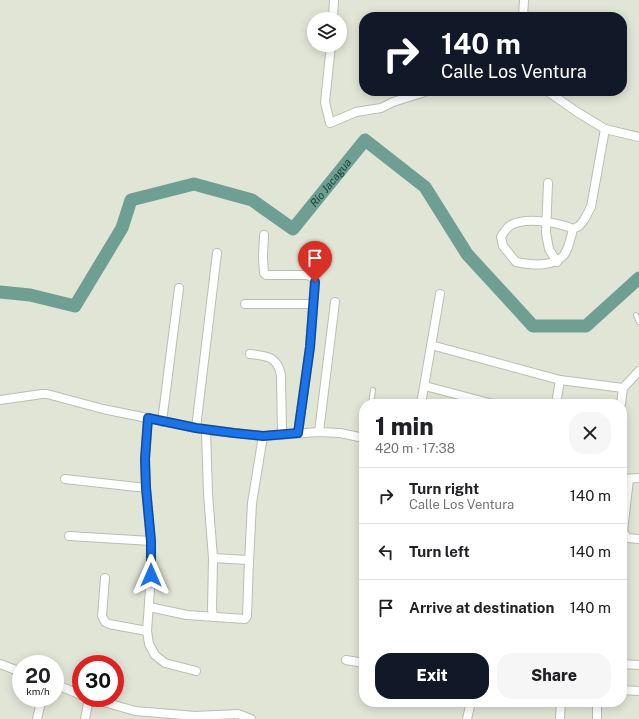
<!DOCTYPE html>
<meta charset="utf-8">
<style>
:root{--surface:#fff;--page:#f6f6f6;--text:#202124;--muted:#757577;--line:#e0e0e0;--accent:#111827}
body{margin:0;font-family:"Public Sans",sans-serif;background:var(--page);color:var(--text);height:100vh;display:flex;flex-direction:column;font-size:15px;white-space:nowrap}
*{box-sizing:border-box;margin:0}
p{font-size:13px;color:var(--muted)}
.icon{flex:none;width:22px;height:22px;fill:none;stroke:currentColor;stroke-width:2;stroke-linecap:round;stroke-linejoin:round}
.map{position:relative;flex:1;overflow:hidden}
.panel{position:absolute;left:359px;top:399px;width:268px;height:308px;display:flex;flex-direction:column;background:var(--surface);border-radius:16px;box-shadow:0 2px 10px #0003}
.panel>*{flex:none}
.banner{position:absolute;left:359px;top:12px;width:268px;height:84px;border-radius:16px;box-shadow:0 2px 10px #0003;background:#111827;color:#fff;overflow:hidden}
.tools{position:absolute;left:307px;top:12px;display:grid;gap:8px}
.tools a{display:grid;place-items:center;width:40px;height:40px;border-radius:50%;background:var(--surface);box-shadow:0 2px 10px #0003;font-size:20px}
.speed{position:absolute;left:12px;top:655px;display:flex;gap:8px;font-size:20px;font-weight:700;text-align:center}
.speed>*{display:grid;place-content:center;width:52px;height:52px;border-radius:50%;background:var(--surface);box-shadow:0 2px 10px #0003;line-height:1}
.speed small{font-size:10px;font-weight:400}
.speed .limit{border:6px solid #d22;background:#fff;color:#111}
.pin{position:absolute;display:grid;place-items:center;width:34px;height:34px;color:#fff;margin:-41px -17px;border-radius:50% 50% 50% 0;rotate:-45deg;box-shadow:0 0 4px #0007}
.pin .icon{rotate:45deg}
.me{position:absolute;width:44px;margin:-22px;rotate:0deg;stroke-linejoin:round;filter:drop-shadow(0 0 3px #0008)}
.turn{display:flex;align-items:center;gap:14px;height:84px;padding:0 16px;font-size:18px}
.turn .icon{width:52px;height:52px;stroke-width:2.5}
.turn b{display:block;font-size:28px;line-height:34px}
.round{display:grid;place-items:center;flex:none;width:42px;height:42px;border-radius:16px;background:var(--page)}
.head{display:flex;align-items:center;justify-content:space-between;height:68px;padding:0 16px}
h1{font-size:24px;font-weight:800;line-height:30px}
.primary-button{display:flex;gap:8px;margin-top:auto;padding:8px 16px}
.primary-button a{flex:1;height:46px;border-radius:16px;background:var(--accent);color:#fff;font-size:16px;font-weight:800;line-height:46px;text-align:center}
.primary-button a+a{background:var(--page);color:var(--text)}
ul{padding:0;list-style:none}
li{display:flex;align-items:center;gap:12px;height:56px;padding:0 16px;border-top:1px solid var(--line)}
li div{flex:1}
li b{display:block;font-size:15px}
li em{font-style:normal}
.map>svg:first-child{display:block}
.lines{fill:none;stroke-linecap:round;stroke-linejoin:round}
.river{stroke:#6f9f93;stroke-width:13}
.service-casing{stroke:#b9beb0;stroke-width:6}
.minor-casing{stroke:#b9beb0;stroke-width:10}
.service{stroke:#fff;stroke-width:4}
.minor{stroke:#fff;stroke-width:8}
.route-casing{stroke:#114b97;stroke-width:10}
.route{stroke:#1a73e8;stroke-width:7}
.labels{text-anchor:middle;stroke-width:3;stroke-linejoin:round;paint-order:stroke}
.water-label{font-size:11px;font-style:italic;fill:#154137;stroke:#fff}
</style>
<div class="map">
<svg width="639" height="719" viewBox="0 0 639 719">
<rect width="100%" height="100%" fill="#e1e5d6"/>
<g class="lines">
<!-- river -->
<path class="river" id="s1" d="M0,292l30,3 45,11 47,-78 9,-28 63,-16 58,16 41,29 72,-89 60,47 42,67 66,72h53l53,-48"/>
<defs>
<g id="service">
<path d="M636,315l3,7"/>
<path d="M371,404l2,-14"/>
</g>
<g id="minor">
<path d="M523,17l1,-17"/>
<path d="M333,19l1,-19"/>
<path d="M331,45l-6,57 5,21 26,-11 25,-4 12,-6 35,-11"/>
<path d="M547,91l30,21 28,17 34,8"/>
<path d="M548,183l-2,50 3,16 8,13"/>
<path d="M573,229c-2,8 -4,19 -9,26 -11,13 -33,10 -48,7l-13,-16 -2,-9c3,-5 5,-9 10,-12 15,-8 47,-3 62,4l6,-3 5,-6 7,-13 14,-78"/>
<path d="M264,235l-1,22 1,16 2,2h42l5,3 2,4 -5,65 -12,86"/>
<path d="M245,304h68"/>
<path d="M431,345l129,35 63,8"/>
<path d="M250,354c17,2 27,2 31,21l1,59"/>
<path d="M425,386l68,18"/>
<path d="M0,400l42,-6h5l56,15 103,21 57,6 56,-4 21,1 24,5"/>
<path d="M421,404l19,-110"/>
<path d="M556,404l4,-24"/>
<path d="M621,404l2,-16 16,-17"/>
<path d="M148,418l-3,41 1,29 5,53v34l-4,56 2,13 6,11 10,8 31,8"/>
<path d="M162,422l17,-134"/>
<path d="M196,428l21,-175"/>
<path d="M206,430l2,64 5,64 -1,51 1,8"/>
<path d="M319,432l16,-130"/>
<path d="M65,479l81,9"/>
<path d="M622,479l17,-1"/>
<path d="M629,479l-6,52 4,7 12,1"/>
<path d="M69,536l82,5"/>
<path d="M249,562l3,-59 11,-67"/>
<path d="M105,578l-3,38 3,6 4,2 38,7"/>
<path d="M149,607l38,8 58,4 2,-3 2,-55 -2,-1 -34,-2"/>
<path d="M346,660l18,3"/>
<path d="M0,664l21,8"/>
<path d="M622,664l17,1"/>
<path d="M55,684l26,11"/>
<path d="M622,690l17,1"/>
<path d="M90,698l45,13 60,5 43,-2 13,5"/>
<path d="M37,719l5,-21"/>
<path d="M85,719l4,-21"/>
<path d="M467,719l4,-17"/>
<path d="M560,719l1,-17"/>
<path d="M597,719v-17"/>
</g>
</defs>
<!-- service casing -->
<use href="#service" class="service-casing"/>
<!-- minor casing -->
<use href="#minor" class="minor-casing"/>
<!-- service -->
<use href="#service" class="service"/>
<!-- minor -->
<use href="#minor" class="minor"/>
</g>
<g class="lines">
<defs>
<path id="route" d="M151,575v-34l-5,-53 -1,-29 3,-41 48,10 38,5 29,3 35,-3 12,-86 5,-65"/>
</defs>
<!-- route casing -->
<use href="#route" class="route-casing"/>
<!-- route -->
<use href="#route" class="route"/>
</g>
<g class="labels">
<!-- water labels -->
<g class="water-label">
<text dy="4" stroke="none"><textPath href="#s1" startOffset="432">Río Jacagua</textPath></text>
</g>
</g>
</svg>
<div class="tools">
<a><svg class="icon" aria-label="layers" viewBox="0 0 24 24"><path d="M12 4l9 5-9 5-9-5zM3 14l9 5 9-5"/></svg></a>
</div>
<div class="speed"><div>20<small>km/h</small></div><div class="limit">30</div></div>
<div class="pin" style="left:315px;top:282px;background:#d93025"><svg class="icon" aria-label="arrive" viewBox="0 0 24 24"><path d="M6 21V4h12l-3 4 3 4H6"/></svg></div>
<svg class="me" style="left:151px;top:575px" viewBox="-20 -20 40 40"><path d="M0-17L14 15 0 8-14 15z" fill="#1a73e8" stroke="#fff" stroke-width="4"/></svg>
<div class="banner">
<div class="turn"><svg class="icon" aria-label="right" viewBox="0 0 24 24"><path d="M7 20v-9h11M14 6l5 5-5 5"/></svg><div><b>140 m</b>Calle Los Ventura</div></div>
</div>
<section class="panel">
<div class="head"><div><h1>1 min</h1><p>420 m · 17:38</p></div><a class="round"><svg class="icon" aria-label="close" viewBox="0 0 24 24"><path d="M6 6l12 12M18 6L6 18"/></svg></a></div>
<ul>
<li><svg class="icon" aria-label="right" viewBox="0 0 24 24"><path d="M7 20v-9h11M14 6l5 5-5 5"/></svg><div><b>Turn right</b><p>Calle Los Ventura</p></div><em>140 m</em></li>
<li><svg class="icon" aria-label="left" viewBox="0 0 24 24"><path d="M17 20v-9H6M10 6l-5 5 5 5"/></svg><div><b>Turn left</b></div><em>140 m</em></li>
<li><svg class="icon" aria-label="arrive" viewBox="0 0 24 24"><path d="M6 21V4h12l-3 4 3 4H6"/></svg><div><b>Arrive at destination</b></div><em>140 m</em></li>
</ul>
<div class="primary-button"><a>Exit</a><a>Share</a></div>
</section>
</div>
